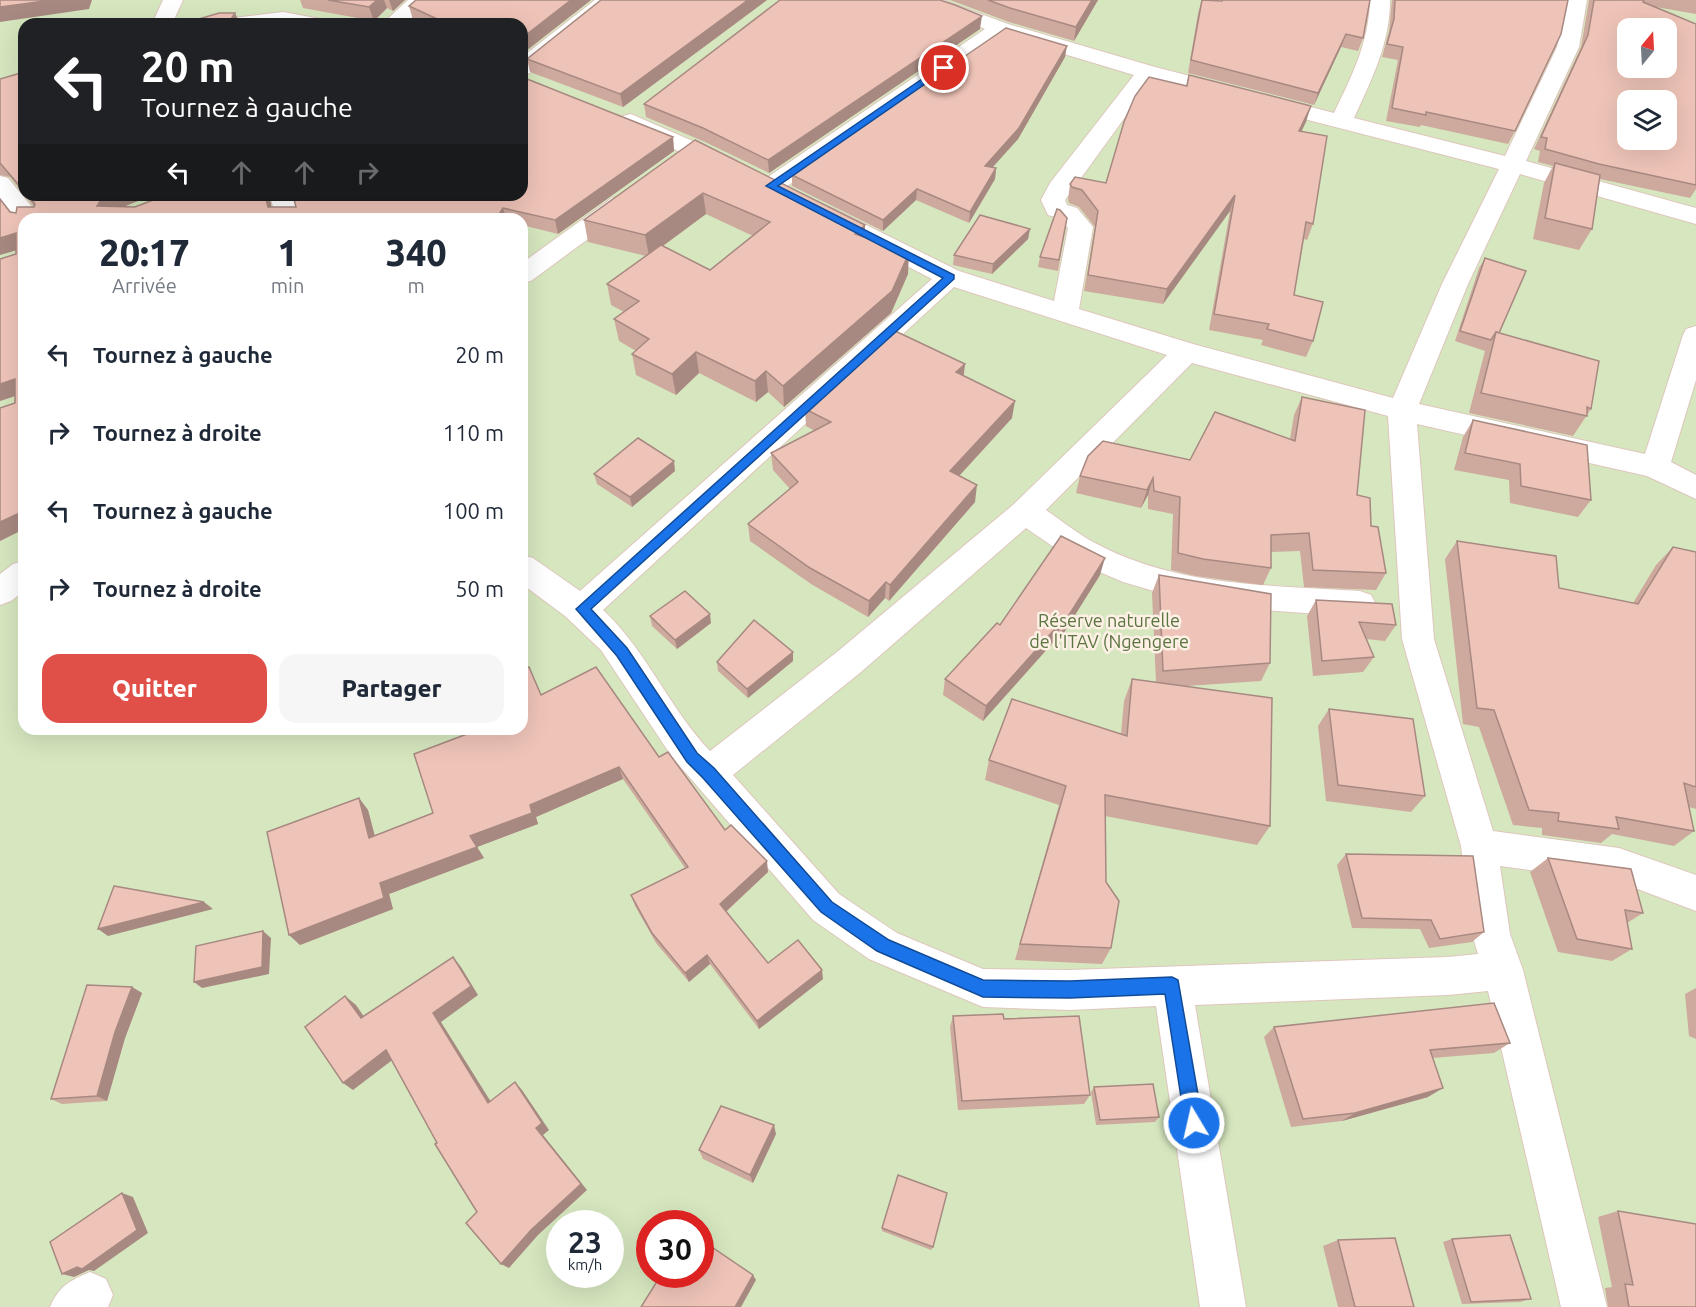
<!DOCTYPE html>
<html lang="fr">
<meta charset="utf-8">
<style>
:root{--surface:#fff;--page:#f6f6f7;--text:#1f2937;--muted:#747a83;--accent:#e05049}
body{margin:0;font-family:Ubuntu,sans-serif;background:var(--page);color:var(--text);height:100vh;display:flex;flex-direction:column;font-size:22px;white-space:nowrap}
*{box-sizing:border-box;margin:0}
p{font-size:20px;color:var(--muted)}
.icon{flex:none;width:33px;height:33px;fill:none;stroke:currentColor;stroke-width:2;stroke-linecap:round;stroke-linejoin:round}
.map{position:relative;flex:1;overflow:hidden}
.panel{position:absolute;left:18px;top:213px;width:510px;height:522px;display:flex;flex-direction:column;background:var(--surface);border-radius:18px;box-shadow:0 6px 24px #0002}
.panel>*{flex:none}
.hud{position:absolute;left:18px;top:18px;width:510px;height:183px;border-radius:18px;box-shadow:0 6px 24px #0002;background:#202124;color:#fff;overflow:hidden}
.needle{width:39px;rotate:18deg}
.tools{position:absolute;left:1617px;top:18px;display:grid;gap:12px}
.tools a{display:grid;place-items:center;width:60px;height:60px;border-radius:12px;background:var(--surface);box-shadow:0 6px 24px #0002;font-size:30px}
.speed{position:absolute;left:546px;top:1210px;display:flex;gap:12px;font-size:30px;font-weight:700;text-align:center}
.speed>*{display:grid;place-content:center;width:78px;height:78px;border-radius:50%;background:var(--surface);box-shadow:0 6px 24px #0002;line-height:1}
.speed small{font-size:15px;font-weight:400}
.speed .limit{border:9px solid #d22;background:#fff;color:#111}
.pin{position:absolute;display:grid;place-items:center;width:51px;height:51px;color:#fff;margin:-26px;border:3px solid #fff;border-radius:50%;box-shadow:0 2px 6px #0007}
.me{position:absolute;width:66px;margin:-33px;rotate:351deg;stroke-linejoin:round;filter:drop-shadow(0 0 4px #0008)}
.turn{display:flex;align-items:center;gap:21px;height:126px;padding:0 24px;font-size:27px}
.turn .icon{width:78px;height:78px;stroke-width:2.5}
.turn b{display:block;font-size:42px;line-height:51px}
.lanes{display:flex;align-items:center;height:57px;padding:0 24px;background:#0003;justify-content:center;gap:30px;direction:ltr}
.lanes .off{opacity:.35}
.eta{display:flex;justify-content:space-evenly;align-items:center;height:102px;text-align:center}
.eta b{font-size:36px;font-weight:800;line-height:42px}
.button{display:flex;gap:12px;margin-top:auto;padding:12px 24px}
.button a{flex:1;height:69px;border-radius:18px;background:var(--accent);color:#fff;font-size:24px;font-weight:800;line-height:69px;text-align:center}
.button a+a{background:var(--page);color:var(--text)}
ul{padding:0;list-style:none}
li{display:flex;align-items:center;gap:18px;height:78px;padding:0 24px}
li div{flex:1}
li b{display:block;font-size:22px}
li em{font-style:normal}
.map>svg:first-child{display:block}
.green{fill:#d6e7bf;fill-rule:evenodd}
.lines{fill:none;stroke-linecap:round;stroke-linejoin:round}
.minor-casing{stroke:#dec6bc;stroke-width:2}
.minor{fill:#fff;fill-rule:evenodd}
.wall{fill:#cea99e;fill-rule:evenodd}
.shaded-wall{fill:#a78981}
.building{fill:#efc4b8;stroke:#a78981;stroke-width:1.5;fill-rule:evenodd}
.route{fill:#1a73e8;stroke:#114b97;stroke-width:1.5}
.labels{text-anchor:middle;stroke-width:5;stroke-linejoin:round;paint-order:stroke}
.park-label{font-size:18px;fill:#5a7542;stroke:#fef0e5}
</style>
<div class="map">
<svg width="1696" height="1307" viewBox="0 0 1696 1307">
<rect width="100%" height="100%" fill="#fbebdf"/>
<!-- green -->
<path class="green" d="M0,0h1696v1307h-1696zM24,24h498v171h-498zM1628,28h38v40h-38zM1628,100h38v40h-38zM24,219h498v510h-498zM560,1224h50v51h-50zM650,1224h50v51h-50z"/>
<g class="lines">
<defs>
<g id="minor">
<path d="M163,0h20l-11,24h-20z"/>
<path d="M408,0h23l-26,24h-23z"/>
<path d="M595,0h23l-88,73 -8,2v-18z"/>
<path d="M911,0h32l65,24 147,43 179,46c18,-37 35,-71 36,-113h20c0,43 -18,79 -36,118l151,38 52,-109 10,-47h20l-8,47 -53,114 170,47v16l-176,-50 -52,110 -49,120 226,50 38,-119 3,-6 10,-3v54l-25,82 25,13v24l-49,-23 -230,-52 17,215 59,192 126,17 77,27v36l-77,-29 -119,-16 10,68 13,36 84,337h-46l-73,-316 -40,4 -253,10 51,302h-46l-44,-301 -86,4 -87,-3 -114,-48 -56,-39 -141,-163 -71,-107 -36,-34 -43,-32v-29l11,3 47,33 352,-312 -116,-60 -3,-5 3,-5 9,-3 9,3 125,62 95,30 14,-73 -9,-10 -11,-3 -7,-15 9,-17 84,-108 -130,-39 -224,155 -9,2 -9,-2 -3,-5 3,-5 223,-152 -30,-13 -41,-12zM1152,80l347,89 -57,115 -49,114 -200,-54 -114,-35 14,-82 -16,-19 -10,-3 -2,-5zM954,287l213,68 -153,149 -177,148 -127,99c-41,-43 -63,-100 -107,-141zM1192,363l196,53 14,223 59,207 11,88 6,20 -30,3 -378,13 -87,-1 -86,-36 -58,-39 -106,-119 128,-103 165,-144 48,33 49,21 82,24 155,11 11,-4 5,-9 -5,-9 -11,-4c-89,-6 -184,-4 -265,-48 -17,-9 -33,-22 -49,-33z"/>
<path d="M283,12l43,8 3,4h-106l3,-4 7,-2z"/>
<path d="M631,114l105,46 4,5 -4,5 -8,2 -8,-2 -97,-44 -3,-5 3,-5z"/>
<path d="M0,176l8,2 34,41h-18v6l-3,-1 -21,-26z"/>
<path d="M270,195h24l6,24h-24z"/>
<path d="M621,196l9,2 3,5 -3,5 -99,73 -9,2v-20l90,-65z"/>
<path d="M24,561v30l-13,10 -11,4v-31l13,-10z"/>
<path d="M90,1272l16,7 7,16 -5,12h-58c9,-21 19,-26 40,-35z"/>
</g>
</defs>
<!-- minor casing -->
<use href="#minor" class="minor-casing"/>
<!-- minor -->
<use href="#minor" class="minor"/>
</g>
<!-- wall -->
<g class="wall">
<path d="M300,0h105l-12,11 -6,-3 -13,13 -71,-13z"/>
<path d="M416,0h175l-69,54v-30h-100l-9,-4 -4,-14z"/>
<path d="M601,0h166l-144,107 -93,-35 -3,-13z"/>
<path d="M950,0h148l-24,41 -65,-19z"/>
<path d="M1202,0l20,1v-1h148l-7,38 -5,13 -17,-4 -27,58 -126,-32 10,-60z"/>
<path d="M1392,0h176l-53,131 -7,13 -87,-19 -1,2 -34,-6 12,-61 -16,-3 7,-26z"/>
<path d="M1589,0h107v14l-40,-7 40,17v165l-6,9 -90,-19 -8,50 -13,21 -46,-11 11,-56 9,-17 -15,-4 2,-11 -6,-2 47,-102z"/>
<path d="M980,29l-211,144 -64,-31 -59,-25 -2,-13z"/>
<path d="M1065,57l-47,82 -26,28 4,1 -1,11 -26,44 -53,-23 -33,31 -91,-45v-11z"/>
<path d="M24,72v122l-14,-17 -10,-2v-96z"/>
<path d="M1189,75l122,31 -10,25 12,93 -6,16 -3,-1 -10,56 19,46 -7,16 -45,-12 2,-5 -54,-10 21,-119 -67,93 -79,-13 11,-64 -16,-20 -10,-4 -1,-3 2,-16 36,-1 80,-97z"/>
<path d="M673,137l1,14 -116,83 -36,-9v-6h-498v310l-24,12v-133l15,-5v-7l-15,5v-142l16,-5v-4l-16,5v-56l10,13 6,1 18,-6 -9,-12h128l-30,12h12l31,-12h103l2,12h25z"/>
<path d="M695,140l170,85v13l43,36 -17,39 -107,94 -16,-15 -12,10 -57,-29 -23,22 -40,-20 -4,-21 4,-3 -17,-10 -5,-22 10,-7 -13,-7 -4,-21 39,-28 -58,-14 -4,-22zM706,214l47,22 -43,34 -47,-24z"/>
<path d="M1067,218l-9,53 -20,-4 2,-10z"/>
<path d="M1030,229l-2,10 -36,35 -39,-9 1,-10z"/>
<path d="M1485,258l14,75 92,76 -18,27 -104,-23 16,-62 -30,-10 24,-73z"/>
<path d="M965,364l-2,12 49,42 -53,58 16,26 -86,99 -4,-3 -17,19 -57,-33 -61,-43 -2,-17 42,-35 -17,-19 -2,-17 44,-22 -9,-5 -1,-17z"/>
<path d="M1302,397l55,98 14,31 15,47 -10,17 -72,-3 -4,-36 -29,1v16l-8,17 -67,-9 -25,-6 2,-56 -25,-5v-14l-7,13 -65,-15 4,-17 110,-16 100,-21 4,-24z"/>
<path d="M1473,420l118,80 -13,17 -68,-14 -1,-23 -55,-10 9,-33z"/>
<path d="M675,471l-43,36 -35,-23 -3,-10z"/>
<path d="M1457,541l102,47 74,15 23,-38 17,-18 23,5v257l-7,-2 5,24 -20,15 -62,-12 -11,9 -59,-8v-7l-29,-3 -34,-98 -16,-3 -18,-165z"/>
<path d="M1100,575l-40,64 -3,-1 -74,83 -40,-26 2,-16 55,-54z"/>
<path d="M1159,575l111,88 -9,18 -74,5 83,140 -13,19 -152,-29 1,66 5,66 -9,16 -87,-4 44,-155 -74,-25 4,-20 132,-26 3,-33 8,-22 24,3 -4,-89z"/>
<path d="M1316,600l80,25 -11,16 -19,-2 8,18 -11,15 -50,4 -6,-60z"/>
<path d="M650,616l61,7 -34,26 -25,-23z"/>
<path d="M793,661l-45,37 -30,-27 -1,-9z"/>
<path d="M541,695l118,62 66,73 43,42 -42,40 42,51 55,16 -64,50 -49,-65 -21,18 -33,-39 -21,-37 -4,-11 54,-27 -62,-89 -87,38 2,7 -61,23 7,11 -95,36 4,15 -93,36 59,-147 9,12 7,26 58,-23 34,-79z"/>
<path d="M1329,709l96,87 -14,16 -85,-11 -8,-75z"/>
<path d="M1346,854l138,78 -12,10 -43,6 -9,-19 -68,-1 -15,-63z"/>
<path d="M1548,858l95,55 -16,10 5,26 -20,12 -54,-9 -28,-80z"/>
<path d="M132,987l10,6 -17,45 -18,63 -45,3 -11,-5z"/>
<path d="M1696,988v51l-7,-3 -4,-42z"/>
<path d="M953,1016l51,3 86,76 -6,9 -126,6 -8,-83z"/>
<path d="M1274,1027l236,16 -16,10 -62,5 -4,39 -86,24 -51,6 -27,-90z"/>
<path d="M1094,1087l65,30 -4,5 -59,3 -5,-33z"/>
<path d="M776,1134l-23,49 -50,-24 -4,-9z"/>
<path d="M1618,1211l78,96h-88l-3,-19 7,-1 -14,-70z"/>
<path d="M882,1228l51,19 -2,3 -49,-19z"/>
<path d="M1452,1239l79,60 -11,3 -58,2 -19,-62z"/>
<path d="M1338,1240l76,67h-76l-15,-61z"/>
</g>
<!-- shaded-wall -->
<g class="shaded-wall">
<path d="M52,0h40l-3,9 -89,13v-15z"/>
<path d="M377,0h7l3,8 -13,13 -5,-14z"/>
<path d="M389,0h16l-12,11z"/>
<path d="M571,0h20l-69,54v-16z"/>
<path d="M748,0h19l-144,107 -3,-13z"/>
<path d="M1092,0h6l-24,41 2,-14z"/>
<path d="M235,13l5,11h-12z"/>
<path d="M982,16l-2,13 -211,144 -1,-13z"/>
<path d="M1346,34l-5,13 -27,58 4,-12z"/>
<path d="M1067,46l-2,11 -47,82 -34,38 1,-11z"/>
<path d="M1311,106l-5,16 -12,25 5,-16z"/>
<path d="M673,137l1,14 -116,83 -3,-14z"/>
<path d="M996,168l-1,11 -26,44 1,-11z"/>
<path d="M917,189l-1,11 -33,31v-11z"/>
<path d="M703,193l3,21 -57,42 -4,-21z"/>
<path d="M110,195h43l-43,17 -13,-6 5,-8z"/>
<path d="M265,195h4l5,24 -6,-12z"/>
<path d="M1235,195l-5,16 -67,93 4,-15z"/>
<path d="M503,208l3,11h-10z"/>
<path d="M865,225l-1,22 -9,-13z"/>
<path d="M1030,229l-2,10 -36,35 1,-10z"/>
<path d="M16,233l8,15 -24,7v-17z"/>
<path d="M909,253l-1,21 -17,39 -107,94 -1,-21z"/>
<path d="M696,352l3,21 -23,22 -4,-21z"/>
<path d="M965,364l-2,18 -7,-10z"/>
<path d="M766,371l2,21 -12,10 -1,-21z"/>
<path d="M15,379l9,14 -24,8v-17z"/>
<path d="M1015,401l-3,17 -64,70 2,-17z"/>
<path d="M674,461l1,10 -43,36 -2,-10z"/>
<path d="M1153,478l-5,17 -7,13 6,-18z"/>
<path d="M977,485l-2,17 -86,99 1,-16z"/>
<path d="M24,511v18l-24,12v-19z"/>
<path d="M1105,558l-5,17 -40,64 4,-16z"/>
<path d="M886,582l-1,16 -17,19 1,-16z"/>
<path d="M710,614l1,9 -34,26 -2,-9z"/>
<path d="M1061,622l-4,16 -74,83 3,-15z"/>
<path d="M793,652v9l-45,37 -1,-9z"/>
<path d="M619,767l4,12 -87,38 2,7 -61,23 -7,-11 60,-31z"/>
<path d="M359,798l9,12 10,39 -9,-11z"/>
<path d="M477,847l7,11 -95,36 4,15 -93,36 -11,-10 91,-52z"/>
<path d="M767,861l1,11 -46,43 -2,-11z"/>
<path d="M204,902l9,7 -105,27 -10,-7z"/>
<path d="M263,931l8,7 -2,36 -67,14 -8,-6z"/>
<path d="M707,955l3,9 -21,18 -4,-9z"/>
<path d="M453,957l8,10 17,28 -37,27 55,88 -8,-7 -55,-90z"/>
<path d="M822,970l1,9 -64,50 -2,-8z"/>
<path d="M132,987l10,6 -17,45 -18,63 -10,-5 18,-64z"/>
<path d="M345,996l11,9 15,22 -10,-9z"/>
<path d="M386,1050l9,8 -42,32 -10,-7z"/>
<path d="M515,1082l7,8 27,40 -6,5 44,55 -49,45 -29,33 -8,-4 35,-136z"/>
<path d="M1443,1088l-15,9 -86,24 13,-8z"/>
<path d="M774,1125l2,9 -23,49 -3,-8z"/>
<path d="M122,1193l11,4 15,36 -54,38 -5,-1 -15,7 -12,-3z"/>
<path d="M753,1275l3,5 -15,27h-6z"/>
</g>
<!-- building -->
<g class="building">
<path d="M0,0h52l-52,7z"/>
<path d="M328,0h49l-8,7z"/>
<path d="M416,0h155l-49,38v-14h-74l-39,-18z"/>
<path d="M601,0h147l-128,94 -93,-35z"/>
<path d="M780,0h160l15,5 27,11 -214,144 -65,-32 -59,-24z"/>
<path d="M988,0h104l-16,27 -66,-19z"/>
<path d="M1202,0l20,1 1,-1h147l-7,38 -17,-4 -28,59 -127,-33z"/>
<path d="M1395,0h173l-7,34 -46,97 -89,-19v3l-34,-7 11,-61 -16,-3 7,-25z"/>
<path d="M1594,0h50l-1,2 53,22v161l-97,-21 -54,-15 2,-11 -6,-1 47,-102zM1628,28h38v40h-38zM1628,100h38v40h-38z"/>
<path d="M219,13h16l-7,11h-46z"/>
<path d="M1006,28l61,18 -48,82 -34,38 11,2 -26,44 -53,-23 -34,31 -91,-45z"/>
<path d="M24,72v119l-24,-28v-84z"/>
<path d="M1189,75l122,31 -12,25 28,5 -14,88 -7,-2 -12,73 29,7 -10,39 -46,-12 2,-5 -55,-10 21,-119 -68,94 -79,-14 10,-64 -16,-21 -10,-3 -2,-3 5,-7 31,6 18,-61 11,-26 14,-19 38,9z"/>
<path d="M522,77l151,60 -118,83 -52,-12 -7,11h-472v292l-24,11v-114l15,-5v-24l-15,5v-125l16,-5v-21l-16,5v-39l10,13 6,1 1,-6h17l1,-3 -8,-9h83l-8,3 -5,8 38,1 31,-12h99l3,12h28l-3,-12h229z"/>
<path d="M695,140l170,85 -10,9 54,19 -17,38 -109,95 -17,-15 -11,10 -59,-29 -24,22 -40,-20 17,-15 -35,-20 25,-18 -32,-17 54,-39 49,25 60,-48 -67,-29 -58,42 -61,-15z"/>
<path d="M1555,163l45,12 -8,54 -47,-11z"/>
<path d="M1057,209l3,1 7,8 -8,42 -19,-3z"/>
<path d="M980,215l50,14 -37,35 -39,-9z"/>
<path d="M1485,258l41,13 -27,62 -3,-1 -5,8 -31,-9z"/>
<path d="M893,330l72,34 -9,8 59,29 -65,70 27,14 -87,100 -4,-3 -17,19 -59,-33 -62,-44 50,-42 -27,-29 60,-31 -26,-13z"/>
<path d="M1496,332l103,29 -8,48 -4,-2v9l-106,-23z"/>
<path d="M1302,397l63,13 -8,85 13,3 1,28 7,1 8,46 -73,-3 -4,-37 -38,2v33l-68,-9 -25,-6 2,-56 -26,-6 -1,-13 -6,12 -67,-14 8,-20 15,-15 87,19 25,-48 80,29z"/>
<path d="M1473,420l114,25 4,55 -70,-14 -1,-22 -55,-11z"/>
<path d="M638,438l36,23 -44,36 -36,-23z"/>
<path d="M1061,536l44,22 -41,65 -3,-1 -75,84 -41,-27 52,-56 3,2z"/>
<path d="M1457,541l99,15 3,32 79,16 35,-57 23,5v235l-12,-4 10,48 -78,-14 3,12 -61,-8 1,-8 -30,-3 -35,-100 -17,-2z"/>
<path d="M1159,575l112,19 -1,69 -107,8z"/>
<path d="M685,591l25,23 -35,26 -25,-24z"/>
<path d="M1316,600l76,4 4,21 -37,-3 15,35 -52,4z"/>
<path d="M754,620l39,32 -46,37 -30,-27z"/>
<path d="M529,667l12,28 55,-28 63,90 9,-5 57,78 6,-5 36,36 -47,43 48,59 30,-23 24,30 -65,51 -50,-66 -22,18 -33,-40 -21,-38 57,-28 -69,-100 -89,38 2,8 -62,23 7,11 -97,36 4,15 -95,37 -22,-103 92,-34 10,40 64,-25 -19,-59 53,-20 -2,-5h57v-59z"/>
<path d="M1132,679l140,19 -2,128 -165,-31 1,87 13,19 -8,47 -91,-4 46,-158 -77,-26 23,-61 115,37z"/>
<path d="M1329,709l84,10 12,77 -87,-11z"/>
<path d="M1346,854l127,2 11,76 -44,7 -9,-19 -69,-2z"/>
<path d="M1548,858l83,11 12,44 -18,-3 7,39 -55,-10z"/>
<path d="M114,886l90,16 -106,27z"/>
<path d="M263,931l-1,36 -68,15 2,-36z"/>
<path d="M453,957l18,29 -38,27 55,90 27,-21 27,41 -6,5 45,56 -50,46 -30,34 -35,-41 11,-11 -42,-68 2,-1 -51,-93 -43,33 -38,-56 40,-31 16,22z"/>
<path d="M87,985l45,2 -17,45 -18,64 -46,3z"/>
<path d="M1494,1003l16,40 -80,7 13,38 -88,25 -52,6 -29,-92z"/>
<path d="M1003,1014l1,5 75,-3 11,79 -128,6 -9,-85z"/>
<path d="M1153,1084l6,33 -59,3 -6,-33z"/>
<path d="M721,1106l53,19 -24,50 -51,-25z"/>
<path d="M898,1175l49,18 -14,54 -51,-19z"/>
<path d="M122,1193l15,37 -55,39 -5,-2 -15,7 -12,-32z"/>
<path d="M1618,1211l78,13v83h-67l-4,-23 8,1z"/>
<path d="M1510,1235l21,64 -60,3 -19,-63z"/>
<path d="M1395,1238l19,69h-59l-17,-67z"/>
<path d="M700,1239l53,36 -18,32h-94l20,-32h39z"/>
</g>
<!-- route -->
<path class="route" d="M941,66l7,2 -170,118 176,89v4l-363,330 36,39 70,105 17,15 118,134 57,38 94,40 87,1 102,-4 6,3 25,143 -3,6 -6,3 -6,-3 -3,-6 -20,-129 -95,4 -87,-1 -106,-46 -56,-39 -118,-134 -16,-16 -70,-106 -41,-47 367,-331 -177,-92z"/>
<g class="labels">
<!-- park labels -->
<g class="park-label">
<text x="1109" y="627">Réserve naturelle<tspan x="1109" dy="21">de l'ITAV (Ngengere</tspan></text>
</g>
</g>
</svg>
<div class="tools">
<a><svg class="needle" viewBox="-14 -14 28 28"><path d="M0-13l5 13h-10z" fill="#e53935"/><path d="M0 13l5-13h-10z" fill="#747a83"/></svg></a>
<a><svg class="icon" aria-label="layers" viewBox="0 0 24 24"><path d="M12 4l9 5-9 5-9-5zM3 14l9 5 9-5"/></svg></a>
</div>
<div class="speed"><div>23<small>km/h</small></div><div class="limit">30</div></div>
<div class="pin" style="left:944px;top:68px;background:#d93025"><svg class="icon" aria-label="arrive" viewBox="0 0 24 24"><path d="M6 21V4h12l-3 4 3 4H6"/></svg></div>
<svg class="me" style="left:1194px;top:1123px" viewBox="-20 -20 40 40"><circle r="17" fill="#1a73e8" stroke="#fff" stroke-width="3"/><path d="M0-11L8 9 0 5-8 9z" fill="#fff"/></svg>
<div class="hud">
<div class="turn"><svg class="icon" aria-label="left" viewBox="0 0 24 24"><path d="M17 20v-9H6M10 6l-5 5 5 5"/></svg><div><b>20 m</b>Tournez à gauche</div></div>
<div class="lanes"><svg class="icon" aria-label="left" viewBox="0 0 24 24"><path d="M17 20v-9H6M10 6l-5 5 5 5"/></svg><svg class="icon off" aria-label="ahead" viewBox="0 0 24 24"><path d="M12 20V5M6 11l6-6 6 6"/></svg><svg class="icon off" aria-label="ahead" viewBox="0 0 24 24"><path d="M12 20V5M6 11l6-6 6 6"/></svg><svg class="icon off" aria-label="right" viewBox="0 0 24 24"><path d="M7 20v-9h11M14 6l5 5-5 5"/></svg></div>
</div>
<section class="panel">
<div class="eta">
<div><b>20:17</b><p>Arrivée</p></div>
<div><b>1</b><p>min</p></div>
<div><b>340</b><p>m</p></div>
</div>
<ul>
<li><svg class="icon" aria-label="left" viewBox="0 0 24 24"><path d="M17 20v-9H6M10 6l-5 5 5 5"/></svg><div><b>Tournez à gauche</b></div><em>20 m</em></li>
<li><svg class="icon" aria-label="right" viewBox="0 0 24 24"><path d="M7 20v-9h11M14 6l5 5-5 5"/></svg><div><b>Tournez à droite</b></div><em>110 m</em></li>
<li><svg class="icon" aria-label="left" viewBox="0 0 24 24"><path d="M17 20v-9H6M10 6l-5 5 5 5"/></svg><div><b>Tournez à gauche</b></div><em>100 m</em></li>
<li><svg class="icon" aria-label="right" viewBox="0 0 24 24"><path d="M7 20v-9h11M14 6l5 5-5 5"/></svg><div><b>Tournez à droite</b></div><em>50 m</em></li>
</ul>
<div class="button"><a>Quitter</a><a>Partager</a></div>
</section>
</div>
